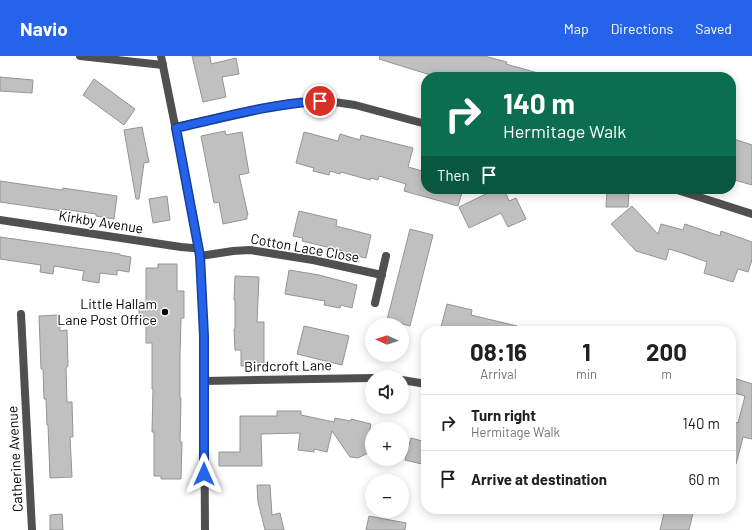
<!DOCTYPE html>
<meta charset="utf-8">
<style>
:root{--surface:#fff;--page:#f6f6f6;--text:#202124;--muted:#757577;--line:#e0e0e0;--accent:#2563eb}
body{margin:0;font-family:Barlow,sans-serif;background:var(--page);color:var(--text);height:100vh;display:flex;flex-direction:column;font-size:15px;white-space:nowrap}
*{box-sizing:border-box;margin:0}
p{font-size:13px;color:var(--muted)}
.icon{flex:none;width:22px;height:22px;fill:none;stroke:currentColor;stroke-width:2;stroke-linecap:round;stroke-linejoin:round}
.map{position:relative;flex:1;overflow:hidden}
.drawer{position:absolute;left:421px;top:270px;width:315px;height:188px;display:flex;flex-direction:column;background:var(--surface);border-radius:16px;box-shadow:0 2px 10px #0003}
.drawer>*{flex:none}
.top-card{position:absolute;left:421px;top:16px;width:315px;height:122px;border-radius:16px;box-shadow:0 2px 10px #0003;background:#0b6e4f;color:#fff;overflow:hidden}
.needle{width:26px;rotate:273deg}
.controls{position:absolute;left:365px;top:262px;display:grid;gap:8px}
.controls a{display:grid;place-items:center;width:44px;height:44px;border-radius:50%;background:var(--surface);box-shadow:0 2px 10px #0003;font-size:20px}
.pin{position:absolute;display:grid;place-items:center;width:34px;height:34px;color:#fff;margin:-17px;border:2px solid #fff;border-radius:50%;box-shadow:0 1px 4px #0007}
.me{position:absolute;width:44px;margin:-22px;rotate:0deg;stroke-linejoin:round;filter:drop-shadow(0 0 3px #0008)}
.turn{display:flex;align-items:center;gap:14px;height:84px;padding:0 16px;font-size:18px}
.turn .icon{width:52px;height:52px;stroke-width:2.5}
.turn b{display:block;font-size:28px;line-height:34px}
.then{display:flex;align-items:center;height:38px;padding:0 16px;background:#0003;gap:8px;font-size:15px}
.eta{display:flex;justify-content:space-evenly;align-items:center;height:68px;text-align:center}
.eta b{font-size:24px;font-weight:700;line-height:28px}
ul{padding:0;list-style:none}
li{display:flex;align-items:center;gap:12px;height:56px;padding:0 16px;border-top:1px solid var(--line)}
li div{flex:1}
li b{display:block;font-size:15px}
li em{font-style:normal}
header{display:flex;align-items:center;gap:24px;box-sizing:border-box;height:56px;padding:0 20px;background:var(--accent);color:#fff}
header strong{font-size:19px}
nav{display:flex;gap:22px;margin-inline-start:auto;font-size:14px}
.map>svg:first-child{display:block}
.building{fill:#c0c0c0;stroke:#949494}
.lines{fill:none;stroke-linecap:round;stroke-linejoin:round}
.minor{stroke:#505050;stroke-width:8}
.tertiary{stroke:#505050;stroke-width:8}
.route-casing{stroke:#184099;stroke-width:10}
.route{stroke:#2563eb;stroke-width:7}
.poi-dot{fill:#000;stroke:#fff;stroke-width:1.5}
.labels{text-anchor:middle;stroke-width:3;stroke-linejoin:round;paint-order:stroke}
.street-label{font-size:14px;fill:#000;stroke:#fff}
.poi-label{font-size:14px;fill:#000;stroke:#fff;text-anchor:end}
</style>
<header>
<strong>Navio</strong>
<nav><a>Map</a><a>Directions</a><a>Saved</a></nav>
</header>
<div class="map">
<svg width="752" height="474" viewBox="0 0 752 474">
<rect width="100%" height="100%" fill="#fff"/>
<!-- building -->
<g class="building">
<path d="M192,0h18l1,8 25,-6 3,16 -17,3 4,20 -23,5z"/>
<path d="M380,0h104l23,6 -1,2 32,9v4h-101l-58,-18z"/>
<path d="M0,21l33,3 -1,13 -32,-2z"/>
<path d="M94,23l41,30 -11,16 -41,-30z"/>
<path d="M142,71l7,35 -5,1 -5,36h-3l-12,-69z"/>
<path d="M225,75l1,4 16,-3 7,41 -10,2 9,40h-1v4l-24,5 -4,-22 -5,1 -13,-67z"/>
<path d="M304,76l34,9 2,-7 20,6 1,-5 52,13 -5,19 18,5v17h37l-5,17 -54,-15 2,-7 -27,-8 -1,4 -7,-2 -1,2 -29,-8 -1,2 -10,-3 -1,4 -16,-4 1,-3 -18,-5z"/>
<path d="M731,82l21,7v40l-21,-6z"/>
<path d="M0,125l62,9 1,-2 54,8 -3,23 -18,-3v-2l-34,-5v2l-62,-9z"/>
<path d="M496,133h8l5,12 7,-3 10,21 -18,8 -7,-14 -32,15 -10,-21z"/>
<path d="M607,133h22l-1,18h-22z"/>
<path d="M167,140l3,24 -17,3 -4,-24z"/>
<path d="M632,150l26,28 3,-10 22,6 2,-6 35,12 1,-5 31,11v18l-4,12 -10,-3 -5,13 -29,-9 3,-11 -25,-9 -13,-4 -3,11 -30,-9 -25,-27z"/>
<path d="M299,155l38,9 -1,6 35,9 -5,23 -23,-5v-2l-41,-10 1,-3 -10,-2z"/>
<path d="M410,173l23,6 -23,91 -23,-6z"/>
<path d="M0,181l120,17v1l11,2 -2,15 -12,-2v5l-17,-2 -1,10 -17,-3 2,-9 -30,-5 -1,8 -13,-2 1,-7 -41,-6z"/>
<path d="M158,208h19v27h7v27h-3l-1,36v44h1l-1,44h2l-1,37h-20v-3h-7v-44h-2l1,-43h-1v-46h-6v-26h-7v-15h7v-34h12z"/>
<path d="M289,214l30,5 38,10 -5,23 -11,-3 -1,3 -16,-3 1,-4 -40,-7z"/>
<path d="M235,220l24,1 -2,45h7v44h-23v-16h-6l-1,-21h1v-29h-1z"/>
<path d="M447,248l25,6 -1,5 46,11v5h-77z"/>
<path d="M59,259l1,16 7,-1 1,36 -2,2 1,34h5l1,35h-3l2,40 -22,1 -2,-53h-1l-1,-26h-2l-1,-30h-2l-2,-53z"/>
<path d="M304,270l45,10 -7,29 -45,-11z"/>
<path d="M731,321l21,7v55l-9,-2 -7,27h-5v-43l7,2 7,-27 -14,-4z"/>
<path d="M277,355h24v4l33,7 1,-4 16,3v-2l20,5 -3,15 4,1v11l-14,7 -8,-1 -18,-26 -5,21 -13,-3v3l-16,-2 2,-17 -39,1 1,32h-43v-14h21v-36h37z"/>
<path d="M411,382l15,4v23l-21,-5z"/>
<path d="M257,429h13l2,30 8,-2 4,17h-19l-7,-28z"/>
<path d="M665,453h29l-5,21h-29z"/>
<path d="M62,458l1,16h-13v-15z"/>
<path d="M369,460l37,7 -1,7h-39z"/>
</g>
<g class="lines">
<!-- minor -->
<g class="minor">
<path d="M80,0l83,9"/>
<path d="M176,71l91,-20 20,-3 33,-3 14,1 21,3 71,19"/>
<path d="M674,133l78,25"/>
<path d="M0,164l181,27 12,1h6"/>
<path d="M200,200l33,-5 17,-1 63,10 69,15"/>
<path d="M375,247l11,-47"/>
<path d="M21,258l11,216"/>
<path d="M402,324l24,4"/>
<path d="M204,325l168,-3"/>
</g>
<!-- tertiary -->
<path class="tertiary" d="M161,0l33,164 6,36 3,66 1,59 1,149"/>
</g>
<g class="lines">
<defs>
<path id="route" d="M204,418v-138l-4,-80 -24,-128c48,-11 95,-24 144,-27"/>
</defs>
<!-- route casing -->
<use href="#route" class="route-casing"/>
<!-- route -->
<use href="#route" class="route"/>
</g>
<!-- markers -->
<circle class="poi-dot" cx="165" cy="256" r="4"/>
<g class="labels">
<!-- street labels -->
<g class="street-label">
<text transform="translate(101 166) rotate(9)" y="5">Kirkby Avenue</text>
<text transform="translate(305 192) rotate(10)" y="5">Cotton Lace Close</text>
<text transform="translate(288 310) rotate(-1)" y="5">Birdcroft Lane</text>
<text transform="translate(15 403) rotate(-93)" y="5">Catherine Avenue</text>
</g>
<!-- poi labels -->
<g class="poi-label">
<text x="157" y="253">Little Hallam<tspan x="157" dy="16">Lane Post Office</tspan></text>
</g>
</g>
</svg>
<div class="controls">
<a><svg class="needle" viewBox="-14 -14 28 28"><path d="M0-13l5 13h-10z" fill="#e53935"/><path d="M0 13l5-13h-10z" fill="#757577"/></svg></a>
<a><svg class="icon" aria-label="sound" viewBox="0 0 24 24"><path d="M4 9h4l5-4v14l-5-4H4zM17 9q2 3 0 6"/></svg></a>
<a>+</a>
<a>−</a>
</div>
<div class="pin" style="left:320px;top:45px;background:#d93025"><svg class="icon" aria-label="arrive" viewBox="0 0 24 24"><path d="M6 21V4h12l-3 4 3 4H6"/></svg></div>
<svg class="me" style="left:204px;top:418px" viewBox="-20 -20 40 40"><path d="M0-17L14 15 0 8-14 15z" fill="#2563eb" stroke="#fff" stroke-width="4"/></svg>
<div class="top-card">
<div class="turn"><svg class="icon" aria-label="right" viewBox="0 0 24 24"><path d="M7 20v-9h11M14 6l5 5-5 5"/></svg><div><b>140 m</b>Hermitage Walk</div></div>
<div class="then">Then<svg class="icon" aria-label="arrive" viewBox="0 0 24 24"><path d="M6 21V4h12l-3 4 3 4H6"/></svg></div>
</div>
<section class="drawer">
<div class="eta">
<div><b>08:16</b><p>Arrival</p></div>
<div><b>1</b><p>min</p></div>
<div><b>200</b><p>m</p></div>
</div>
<ul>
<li><svg class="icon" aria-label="right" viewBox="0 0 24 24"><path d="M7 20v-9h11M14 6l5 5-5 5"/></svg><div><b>Turn right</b><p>Hermitage Walk</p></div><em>140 m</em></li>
<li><svg class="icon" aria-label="arrive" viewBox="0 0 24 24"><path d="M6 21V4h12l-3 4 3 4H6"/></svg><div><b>Arrive at destination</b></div><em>60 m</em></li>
</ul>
</section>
</div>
